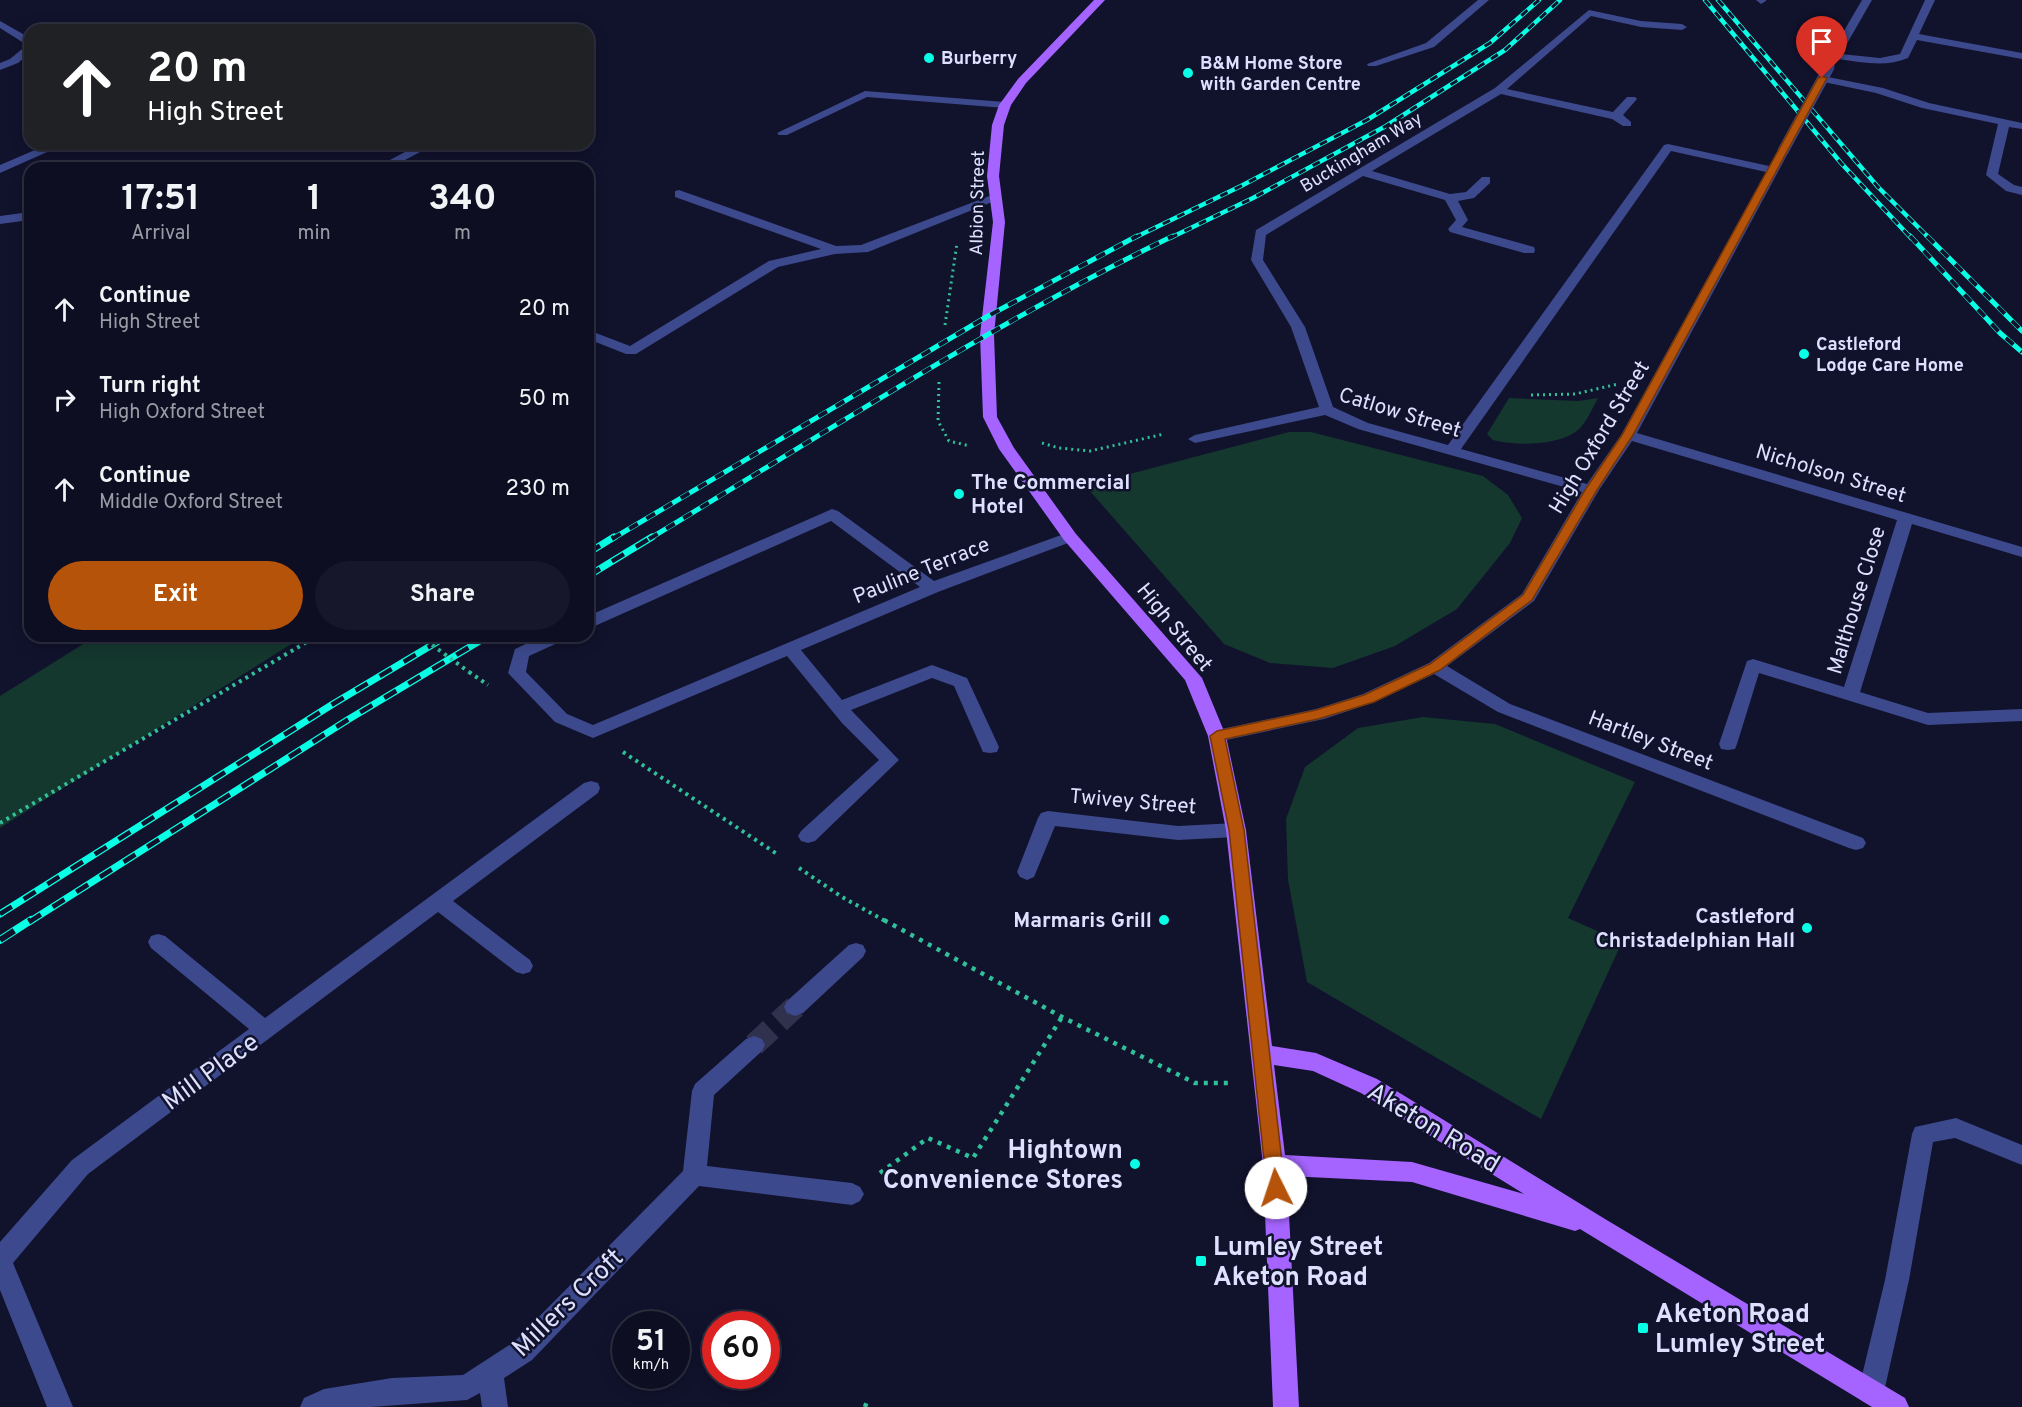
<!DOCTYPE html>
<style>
:root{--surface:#0d0e21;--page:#16172a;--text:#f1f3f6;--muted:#9a9ca5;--line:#2d2e3f;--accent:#b45309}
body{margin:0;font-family:Overpass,sans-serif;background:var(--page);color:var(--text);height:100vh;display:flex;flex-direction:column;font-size:22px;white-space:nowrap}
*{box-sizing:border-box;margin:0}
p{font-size:20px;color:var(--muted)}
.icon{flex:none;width:33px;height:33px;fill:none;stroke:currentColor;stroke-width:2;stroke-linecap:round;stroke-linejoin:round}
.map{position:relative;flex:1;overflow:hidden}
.details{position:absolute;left:24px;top:162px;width:570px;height:480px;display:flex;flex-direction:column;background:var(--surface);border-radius:18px;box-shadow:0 3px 15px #0003,0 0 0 2px var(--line)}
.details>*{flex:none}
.hud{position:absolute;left:24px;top:24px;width:570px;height:126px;border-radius:18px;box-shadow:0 3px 15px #0003,0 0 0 2px var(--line);background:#202124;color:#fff;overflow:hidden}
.speed{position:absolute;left:612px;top:1311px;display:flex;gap:12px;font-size:30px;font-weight:700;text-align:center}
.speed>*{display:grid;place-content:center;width:78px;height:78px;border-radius:50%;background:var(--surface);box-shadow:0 3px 15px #0003,0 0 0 2px var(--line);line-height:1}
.speed small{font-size:15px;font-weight:400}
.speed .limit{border:9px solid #d22;background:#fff;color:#111}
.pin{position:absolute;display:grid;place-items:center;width:51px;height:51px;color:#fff;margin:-62px -26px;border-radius:50% 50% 50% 0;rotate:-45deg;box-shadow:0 0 6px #0007}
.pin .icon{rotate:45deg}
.me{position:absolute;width:66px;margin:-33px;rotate:356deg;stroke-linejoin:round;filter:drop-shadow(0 0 4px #0008)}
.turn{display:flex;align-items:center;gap:21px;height:126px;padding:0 24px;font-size:27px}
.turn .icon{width:78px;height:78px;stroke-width:2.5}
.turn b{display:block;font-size:42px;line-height:51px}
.eta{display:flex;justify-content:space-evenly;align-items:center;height:102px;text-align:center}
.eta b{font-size:36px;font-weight:700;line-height:42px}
.action{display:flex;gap:12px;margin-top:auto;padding:12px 24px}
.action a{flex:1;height:69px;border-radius:36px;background:var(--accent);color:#fff;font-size:24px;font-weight:700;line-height:69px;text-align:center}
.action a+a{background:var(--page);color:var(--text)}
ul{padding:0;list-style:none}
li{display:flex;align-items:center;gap:18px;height:90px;padding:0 24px}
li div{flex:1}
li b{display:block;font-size:22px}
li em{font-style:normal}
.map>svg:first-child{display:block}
.green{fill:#14372e}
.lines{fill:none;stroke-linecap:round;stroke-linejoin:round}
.minor-tunnel{stroke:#30314c;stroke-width:23;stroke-dasharray:23 11;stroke-linecap:butt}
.path-far2{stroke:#30c09a;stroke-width:3;stroke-dasharray:2 4;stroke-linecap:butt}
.path-far1{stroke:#30c09a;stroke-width:4;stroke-dasharray:3 4.5;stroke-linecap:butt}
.path{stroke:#30c09a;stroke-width:4.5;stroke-dasharray:4 6;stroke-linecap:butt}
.minor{fill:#3c498c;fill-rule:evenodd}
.major{fill:#a564ff;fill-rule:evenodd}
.rail-far3-casing{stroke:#09ffe5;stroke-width:4.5}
.rail-far2-casing{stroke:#09ffe5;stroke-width:5}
.rail-far1-casing{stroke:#09ffe5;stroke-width:7}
.rail-casing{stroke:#09ffe5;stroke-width:8}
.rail-far3{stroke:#11122c;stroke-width:3;stroke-dasharray:8;stroke-linecap:butt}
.rail-far2{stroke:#11122c;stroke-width:4;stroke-dasharray:10;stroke-linecap:butt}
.rail-far1{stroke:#11122c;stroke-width:4.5;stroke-dasharray:14;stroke-linecap:butt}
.rail{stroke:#11122c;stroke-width:6;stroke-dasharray:17;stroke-linecap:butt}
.path-bridge{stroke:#30c09a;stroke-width:4;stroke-dasharray:3 4.5;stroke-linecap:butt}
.minor-bridge{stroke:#3c498c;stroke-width:11}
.route{fill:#b45309;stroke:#753606;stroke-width:1.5}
.poi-dot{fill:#09ffe5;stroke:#11122c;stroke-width:2}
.labels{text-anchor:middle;stroke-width:5;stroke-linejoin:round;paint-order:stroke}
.far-poi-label{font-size:18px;font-weight:bold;fill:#dde0ff;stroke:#11122c;text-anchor:start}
.far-street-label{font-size:18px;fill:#dde0ff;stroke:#11122c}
.street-label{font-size:21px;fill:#dde0ff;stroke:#11122c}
.poi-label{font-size:21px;font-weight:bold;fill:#dde0ff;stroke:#11122c;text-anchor:end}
.near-street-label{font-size:26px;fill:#dde0ff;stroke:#11122c}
.near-poi-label{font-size:26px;font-weight:bold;fill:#dde0ff;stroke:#11122c;text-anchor:start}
</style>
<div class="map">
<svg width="2022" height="1407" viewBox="0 0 2022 1407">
<rect width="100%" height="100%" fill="#11122c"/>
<!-- green -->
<g class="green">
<path d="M1509,398l69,3 20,-3c-6,11 -11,24 -20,32 -19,16 -62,16 -85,10l-6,-6z"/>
<path d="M1289,432h22l172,44 25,19 14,23 -12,25 -53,66 -62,37 -62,22 -63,-5 -46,-19 -135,-154 14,-9z"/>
<path d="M96,636h208l-304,192v-132z"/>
<path d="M1423,717l72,7 140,58 -67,136 54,24 -81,177 -234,-137 -19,-102 -2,-61 19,-52 53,-39z"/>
</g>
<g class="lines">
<!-- minor-tunnel -->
<path class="minor-tunnel" d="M754,1045l41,-38"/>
<!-- path-far2 -->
<g class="path-far2">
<path d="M945,325l12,-82"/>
<path d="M939,382l-1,39 11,20 21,5"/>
<path d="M1531,395l44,-1 43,-10"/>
<path d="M1042,443l17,5 31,3 74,-17"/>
</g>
<!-- path-far1 -->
<g class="path-far1">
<path d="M469,672l19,13"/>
<path d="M623,752l154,102"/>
<path d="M0,823l317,-187"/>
<path d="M799,868l43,29 45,25"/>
</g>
<!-- path -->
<g class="path">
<path d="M884,920l178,97 133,66h33"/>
<path d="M880,1173l48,-35 45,20 89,-141"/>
<path d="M865,1407l3,-9"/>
</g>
<!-- minor -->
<g class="minor">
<path d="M1478,0h11l-55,47 -58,19h-8l-1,-2 59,-21z"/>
<path d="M1756,0h10v1l-5,3z"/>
<path d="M1862,0h10l-31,54 39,4 20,-4 25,-54h10l-16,34 103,19v6l-105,-19 -9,18c-23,10 -46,4 -70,1l-5,8h-8l-1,-2z"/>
<path d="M1589,10l52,11 41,3 5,3 -5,3 -41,-3 -50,-11 -84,73 106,23 14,-15h8l2,2 -14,16 8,7v4h-8l-11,-7 -111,-25 -129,77 78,23 16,-2 16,-15h8v6l-16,15 -16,3 10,19 -6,7 72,20 1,3 -1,3h-10l-74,-21 -2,-3 8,-9 -11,-20 -82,-24 -97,59 -3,25 42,67 28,80 35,16 80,22 216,-300 4,-1 101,22 10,-17h8l2,2 -10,19 -142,263 385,114v10l-110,-33 -52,168 68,21 94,-4v12l-94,4 -169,-52 -22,71 -2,5 -7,1 -7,-1 -2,-5 28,-83 6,-2 91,28 53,-167 -265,-79 -33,49 -65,111 -87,65 63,38 353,134 3,5 -3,5 -7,2 -7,-2 -351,-136 -64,-38 -59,28 -51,17 -107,23 -6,-1 -3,-5 3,-5 6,-1 99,-21 47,-15 66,-31 93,-69 60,-102 -224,-63 -33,-14 -130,28 -7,-4 7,-4 124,-28 -28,-80 -40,-67 5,-30 239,-142zM1671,151l95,21 -145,263 -34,49 -126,-35z"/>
<path d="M0,21l30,17v15l-12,10 -18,7v-7l10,-4 17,-14 -27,-17z"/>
<path d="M1823,76l60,12 46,15 93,20v6l-13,-2 -11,47 16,11 8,2v8l-16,-4 -20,-16 12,-51 -76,-16 -46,-15 -57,-12 -1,-2z"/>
<path d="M865,91l140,11 6,3 -6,3 -138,-11 -80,38h-8l-2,-2z"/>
<path d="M49,144h16l-65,29v-8z"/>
<path d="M420,144h15l-45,24h-15z"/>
<path d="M679,190l157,56 25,-1 131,-50 4,-1 6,4 -134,54 -33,2 -57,13 -142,87h-10l-38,-15v-9l42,16 139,-85 52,-12 -146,-52v-6z"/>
<path d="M30,212v8l-30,4v-8z"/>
<path d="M832,509l6,2 96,70 130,-47h12l2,3 -2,3 -138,52 -137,58 41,50 90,-35 35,13 32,69 -2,5 -7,1 -7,-1 -29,-66 -22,-8 -81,32 48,50 -84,81 -7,2 -7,-2 -3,-5 3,-5 78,-71 -37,-37 -55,-67 -194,82 -38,-16 -47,-49 7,-24 28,-13h24l-3,4 -35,16 -3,16 41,42 26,11 327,-138 -89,-66 -243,108v-13z"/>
<path d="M591,781l7,2 2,5 -2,5 -145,108 77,59 3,6 -3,6 -7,2 -7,-2 -78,-60 -350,262 -75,89 60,144h-26l-47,-117v-48l72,-82 177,-131 -98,-81 -3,-6 3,-6 7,-2 7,2 100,82 319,-235z"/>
<path d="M1048,811l130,15 58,-3 7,2 3,5 -3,5 -7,2 -58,3 -123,-14 -21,51 -7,3 -7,-3 -3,-5 21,-54 3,-5z"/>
<path d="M856,943l7,2 3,6 -3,6 -60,56 -8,3 -8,-3 -3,-6 3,-6 62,-56z"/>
<path d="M754,1036l8,3 3,6 -3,6 -48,44 -7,71 145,17 8,4 4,7 -4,7 -8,4 -153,-19 -167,174 -28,18 4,29h-26l-2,-14 -13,7 -96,7h-71l4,-9 20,-9 68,-11 71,-3 51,-33 169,-171 9,-80 3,-7 51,-45z"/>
<path d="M1956,1118l66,27v20l-67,-27 -22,4 -24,138 -25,112 -4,9 -9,4 -9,-4 -4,-9 27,-112 27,-146 3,-7z"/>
</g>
<!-- major -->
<path class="major" d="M1094,0h11l-79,83 -15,22 -7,20 -5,51 6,46 -11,113 3,82 17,31 62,86 126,144 24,58 20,94 26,216 44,7 61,26 228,140 300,179 4,9h-37l-292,-178 -5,2 -163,-49 -125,-6 12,231h-26l-10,-242 -37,-335 -18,-94 -23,-56 -121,-140 -65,-91 -16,-32 -3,-82 13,-113 -6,-46 5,-51 7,-20 19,-26zM1274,1065l39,6 48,22 163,101 -112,-32 -127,-7z"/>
<defs>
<g id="rail-far3">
<path d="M1705,0l136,163 70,75"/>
<path d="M1718,0l160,187 51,51"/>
<path d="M1134,238l107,-52 126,-66 123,-77 49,-43"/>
<path d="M1170,238l83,-40 133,-72 119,-76 55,-50"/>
</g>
<g id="rail-far2">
<path d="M1910,236l90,97 22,19"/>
<path d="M1927,236l95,95"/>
<path d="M612,539l376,-223 149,-80"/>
<path d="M649,539c173,-104 342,-215 524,-303"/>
</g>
<g id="rail-far1">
<path d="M588,553l26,-16"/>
<path d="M588,576l64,-39"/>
<path d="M0,914l333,-210 114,-68"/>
<path d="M29,922l320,-203 139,-83"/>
</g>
<path id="rail" d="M0,940l31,-20"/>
</defs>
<!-- rail-far3 casing -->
<use href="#rail-far3" class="rail-far3-casing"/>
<!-- rail-far2 casing -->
<use href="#rail-far2" class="rail-far2-casing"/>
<!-- rail-far1 casing -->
<use href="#rail-far1" class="rail-far1-casing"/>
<!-- rail casing -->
<use href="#rail" class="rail-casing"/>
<!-- rail-far3 -->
<use href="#rail-far3" class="rail-far3"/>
<!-- rail-far2 -->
<use href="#rail-far2" class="rail-far2"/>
<!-- rail-far1 -->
<use href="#rail-far1" class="rail-far1"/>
<!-- rail -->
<use href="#rail" class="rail"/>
<!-- path-bridge -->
<path class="path-bridge" d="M420,636l49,36"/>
<!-- minor-bridge -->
<path class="minor-bridge" d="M1783,151l46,-84"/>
</g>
<!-- route -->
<path class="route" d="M1822,76l5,2 -194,357 -36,55 -65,110 -92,70 -66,32 -56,17 -93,20 19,91 41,358 -3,5 -6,3 -7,-3 -2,-5 -38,-358 -19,-94 7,-5 99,-21 48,-15 66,-31 93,-69 62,-105 37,-55 196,-357z"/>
<!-- markers -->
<g class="poi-dot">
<circle cx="929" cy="58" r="6"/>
<circle cx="1188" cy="73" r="6"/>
<circle cx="1804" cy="354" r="6"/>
<circle cx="959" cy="494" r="6"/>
<circle cx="1164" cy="920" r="6"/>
<circle cx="1807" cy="928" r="6"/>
<circle cx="1135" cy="1164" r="6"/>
<rect x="1195" y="1255" width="12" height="12" rx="3"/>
<rect x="1637" y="1322" width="12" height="12" rx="3"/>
</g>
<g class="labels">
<!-- far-poi labels -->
<g class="far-poi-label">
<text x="941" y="64">Burberry</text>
<text x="1200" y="69">B&amp;M Home Store<tspan x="1200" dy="21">with Garden Centre</tspan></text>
<text x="1816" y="350">Castleford<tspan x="1816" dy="21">Lodge Care Home</tspan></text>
</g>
<!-- far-street labels -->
<g class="far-street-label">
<text transform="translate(1361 152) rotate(-31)" y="6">Buckingham Way</text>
<text transform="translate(977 203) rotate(-89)" y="6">Albion Street</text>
</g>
<!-- street labels -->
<g class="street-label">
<text transform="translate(1400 412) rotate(17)" y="7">Catlow Street</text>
<text transform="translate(1599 437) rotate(-59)" y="7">High Oxford Street</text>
<text transform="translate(1831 473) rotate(17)" y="7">Nicholson Street</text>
<text transform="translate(921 570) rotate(-22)" y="7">Pauline Terrace</text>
<text transform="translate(1856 600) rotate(-73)" y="7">Malthouse Close</text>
<text transform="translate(1175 627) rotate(51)" y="7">High Street</text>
<text transform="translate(1651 740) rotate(21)" y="7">Hartley Street</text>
<text transform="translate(1133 801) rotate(5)" y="7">Twivey Street</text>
</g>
<!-- poi labels -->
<g class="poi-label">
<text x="971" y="489" text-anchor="start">The Commercial<tspan x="971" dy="24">Hotel</tspan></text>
<text x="1795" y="923">Castleford<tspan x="1795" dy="24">Christadelphian Hall</tspan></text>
<text x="1152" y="927">Marmaris Grill</text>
</g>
<!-- near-street labels -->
<g class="near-street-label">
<text transform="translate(210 1071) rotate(-36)" y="9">Mill Place</text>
<text transform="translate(1434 1127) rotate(31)" y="9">Aketon Road</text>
<text transform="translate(567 1302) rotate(-44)" y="9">Millers Croft</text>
</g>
<!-- near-poi labels -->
<g class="near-poi-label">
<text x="1123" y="1158" text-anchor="end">Hightown<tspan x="1123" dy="30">Convenience Stores</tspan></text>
<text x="1213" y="1255">Lumley Street<tspan x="1213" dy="30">Aketon Road</tspan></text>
<text x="1655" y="1322">Aketon Road<tspan x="1655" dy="30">Lumley Street</tspan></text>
</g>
</g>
</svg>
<div class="speed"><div>51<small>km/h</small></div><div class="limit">60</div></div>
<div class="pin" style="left:1822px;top:78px;background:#d93025"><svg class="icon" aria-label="arrive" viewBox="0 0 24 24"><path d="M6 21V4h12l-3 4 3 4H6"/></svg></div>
<svg class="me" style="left:1276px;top:1188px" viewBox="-20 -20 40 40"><circle r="19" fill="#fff"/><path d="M0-13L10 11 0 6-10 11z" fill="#b45309"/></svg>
<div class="hud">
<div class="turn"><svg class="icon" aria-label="ahead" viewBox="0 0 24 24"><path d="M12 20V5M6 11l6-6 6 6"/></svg><div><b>20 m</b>High Street</div></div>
</div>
<section class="details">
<div class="eta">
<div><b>17:51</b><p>Arrival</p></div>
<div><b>1</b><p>min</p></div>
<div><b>340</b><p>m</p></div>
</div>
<ul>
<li><svg class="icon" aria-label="ahead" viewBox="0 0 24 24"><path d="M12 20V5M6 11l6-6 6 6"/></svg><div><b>Continue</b><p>High Street</p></div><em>20 m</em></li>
<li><svg class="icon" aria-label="right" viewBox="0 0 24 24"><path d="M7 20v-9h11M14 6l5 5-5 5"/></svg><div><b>Turn right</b><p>High Oxford Street</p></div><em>50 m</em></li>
<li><svg class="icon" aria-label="ahead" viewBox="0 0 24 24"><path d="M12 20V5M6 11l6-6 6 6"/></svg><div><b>Continue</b><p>Middle Oxford Street</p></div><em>230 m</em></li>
</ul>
<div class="action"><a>Exit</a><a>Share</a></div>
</section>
</div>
